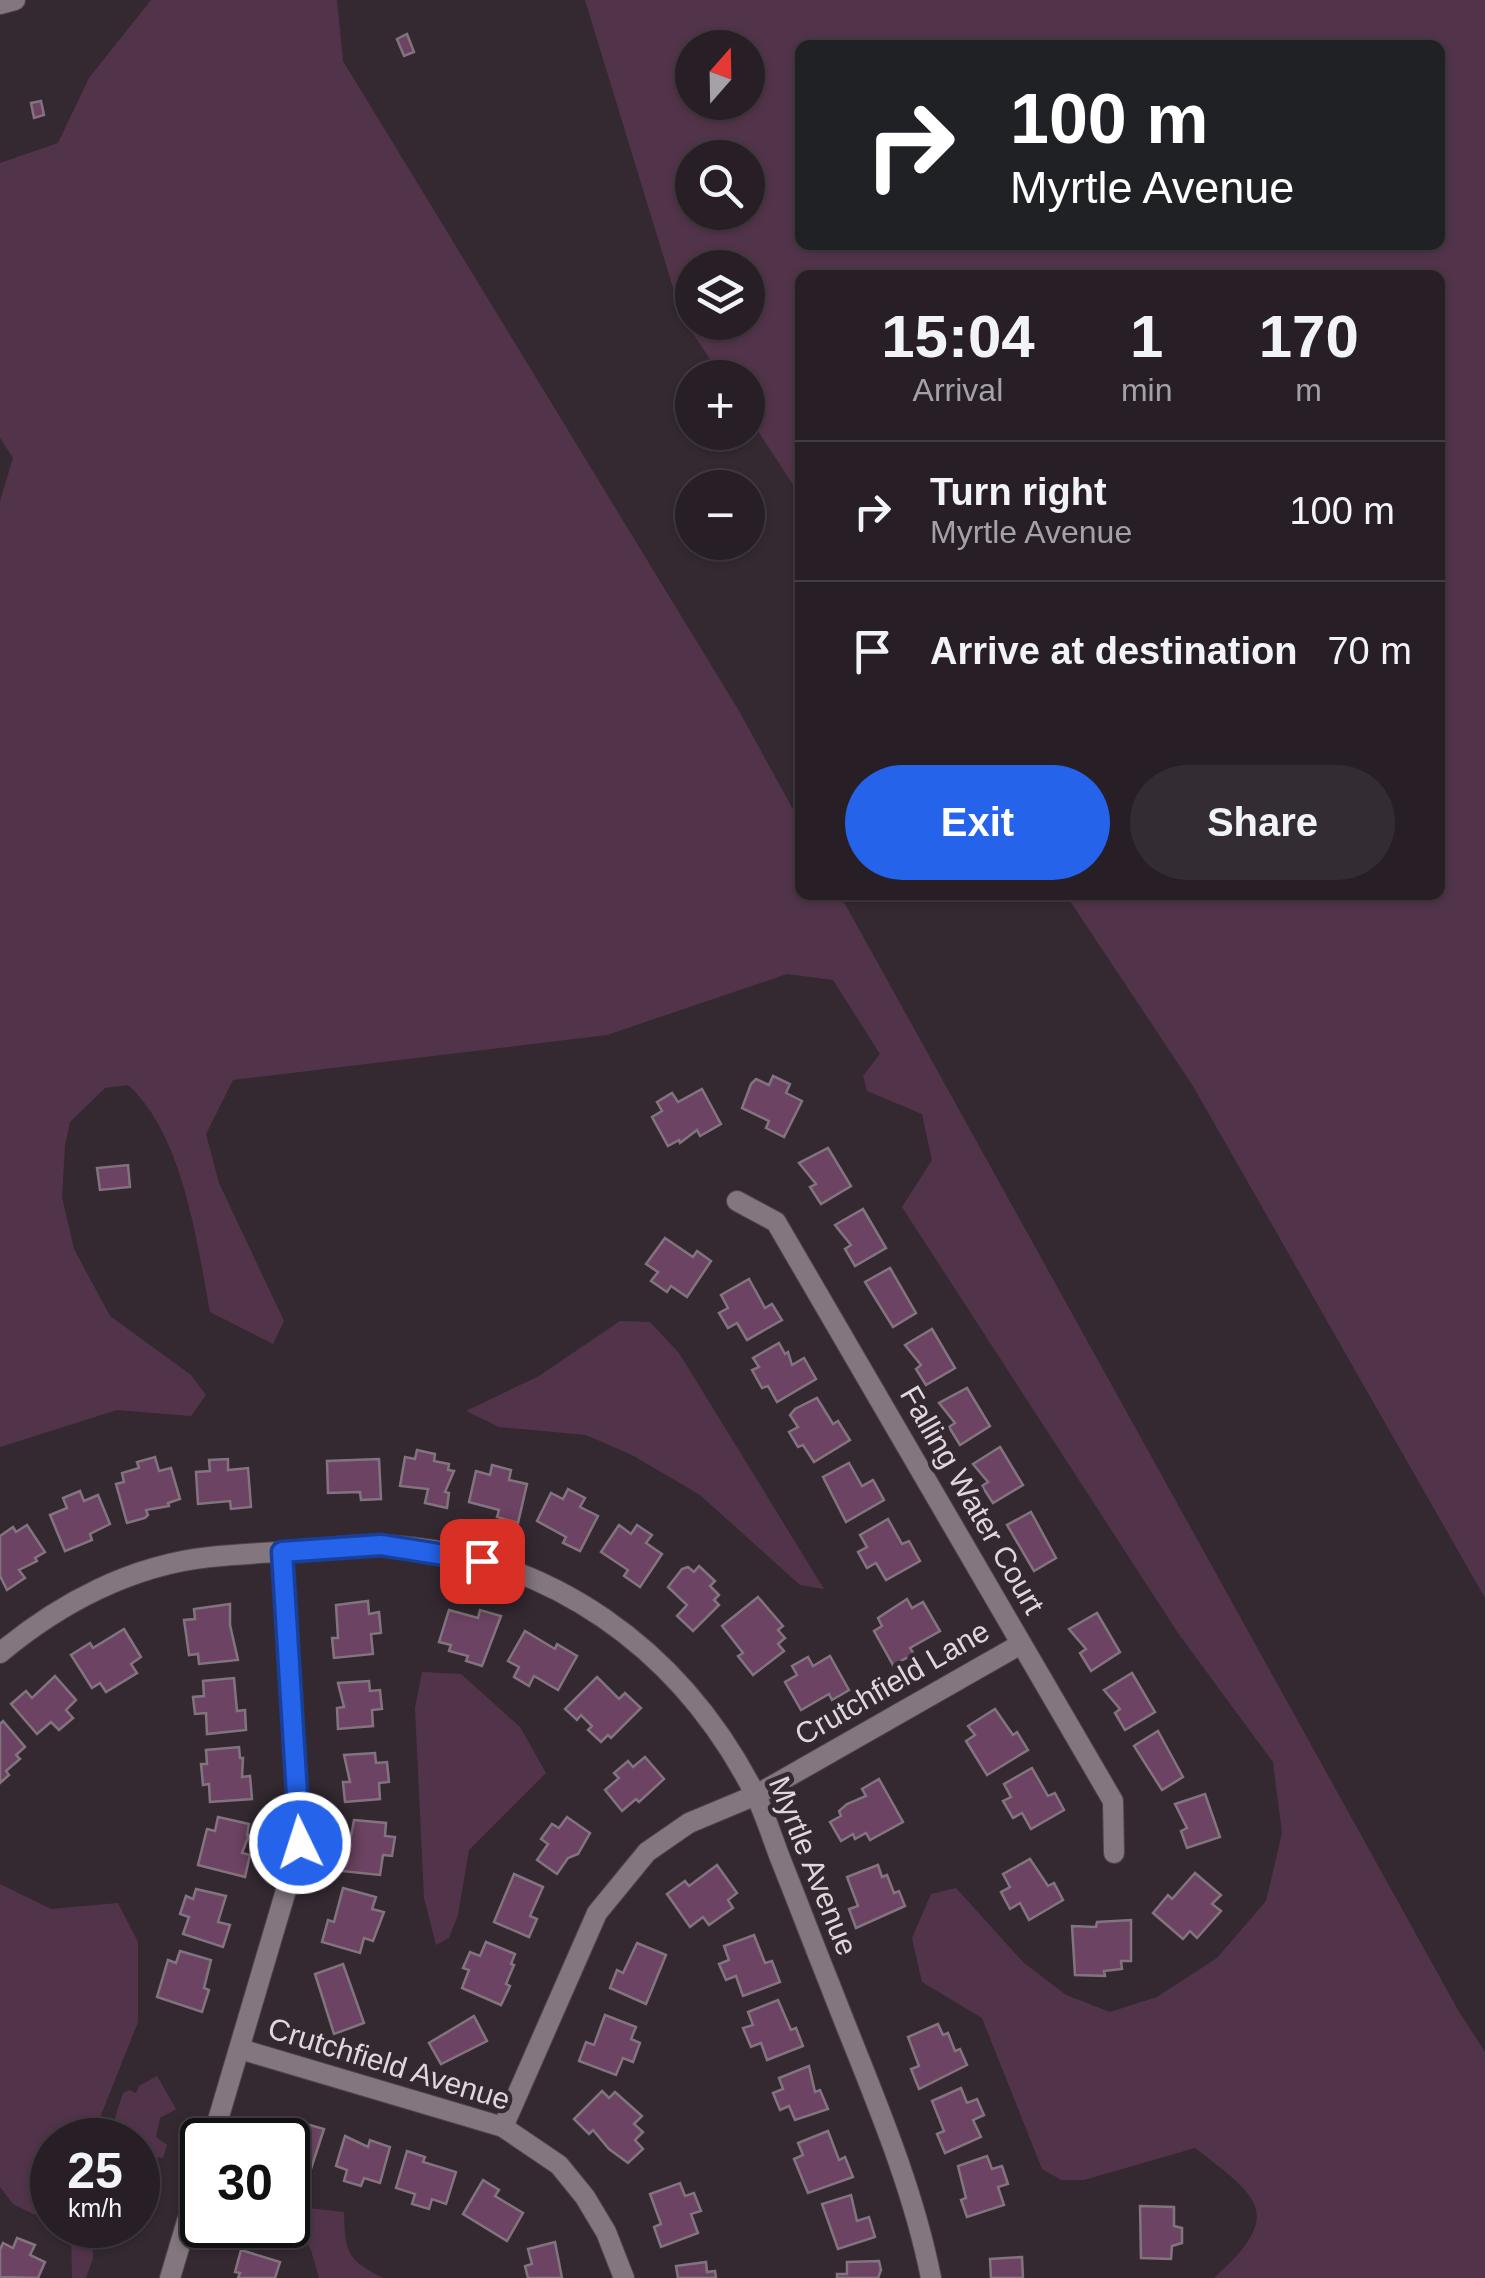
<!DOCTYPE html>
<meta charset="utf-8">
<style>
:root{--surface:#271f25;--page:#332c32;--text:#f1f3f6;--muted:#a4a2a7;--line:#433d42;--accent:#2563eb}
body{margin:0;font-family:Arial,sans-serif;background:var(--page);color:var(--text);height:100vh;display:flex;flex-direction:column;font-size:38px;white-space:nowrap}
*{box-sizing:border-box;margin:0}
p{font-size:32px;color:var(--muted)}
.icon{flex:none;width:55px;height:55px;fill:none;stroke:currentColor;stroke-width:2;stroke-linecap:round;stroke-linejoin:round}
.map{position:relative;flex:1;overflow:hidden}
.panel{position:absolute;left:795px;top:270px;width:650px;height:630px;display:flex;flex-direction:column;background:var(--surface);border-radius:15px;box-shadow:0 2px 8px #0004,0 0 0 2px var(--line)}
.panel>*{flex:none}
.guide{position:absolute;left:795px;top:40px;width:650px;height:210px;border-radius:15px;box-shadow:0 2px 8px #0004,0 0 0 2px var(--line);background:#202124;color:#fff;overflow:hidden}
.needle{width:65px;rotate:20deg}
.controls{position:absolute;left:675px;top:30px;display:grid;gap:20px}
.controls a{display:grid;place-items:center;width:90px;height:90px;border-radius:50%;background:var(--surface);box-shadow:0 2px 8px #0004,0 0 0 2px var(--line);font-size:50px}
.speed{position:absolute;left:30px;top:2118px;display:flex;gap:20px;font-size:50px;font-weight:700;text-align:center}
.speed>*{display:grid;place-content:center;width:130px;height:130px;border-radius:50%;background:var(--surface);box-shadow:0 2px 8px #0004,0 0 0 2px var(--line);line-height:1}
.speed small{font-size:25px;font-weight:400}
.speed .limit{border:5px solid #111;border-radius:15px;background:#fff;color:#111}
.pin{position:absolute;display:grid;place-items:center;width:85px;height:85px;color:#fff;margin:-42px;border-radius:20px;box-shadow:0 5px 15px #0006}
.me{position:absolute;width:110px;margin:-55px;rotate:356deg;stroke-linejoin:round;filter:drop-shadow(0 0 8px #0008)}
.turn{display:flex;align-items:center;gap:35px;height:210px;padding:0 50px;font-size:45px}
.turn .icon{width:130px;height:130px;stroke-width:2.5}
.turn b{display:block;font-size:70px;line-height:85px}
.eta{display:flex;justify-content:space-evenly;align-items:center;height:170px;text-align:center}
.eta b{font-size:60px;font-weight:700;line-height:70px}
.button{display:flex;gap:20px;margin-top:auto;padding:20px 50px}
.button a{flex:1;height:115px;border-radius:60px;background:var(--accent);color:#fff;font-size:40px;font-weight:700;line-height:115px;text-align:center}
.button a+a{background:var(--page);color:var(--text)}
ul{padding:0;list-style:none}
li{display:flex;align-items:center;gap:30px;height:140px;padding:0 50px;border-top:2px solid var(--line)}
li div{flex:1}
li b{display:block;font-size:38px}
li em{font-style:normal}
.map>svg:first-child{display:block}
.green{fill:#52344a;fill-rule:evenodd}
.building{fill:#6c4362;stroke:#82747e;stroke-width:2.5}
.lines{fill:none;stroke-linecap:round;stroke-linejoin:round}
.minor-casing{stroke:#4e454c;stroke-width:22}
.minor{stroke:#83767f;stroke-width:20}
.route-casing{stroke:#184099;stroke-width:25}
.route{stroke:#2563eb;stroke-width:18}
.labels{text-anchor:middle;stroke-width:9;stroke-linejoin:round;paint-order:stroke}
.street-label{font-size:30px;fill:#ded7dc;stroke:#342931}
</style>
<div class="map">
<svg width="1485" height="2278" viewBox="0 0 1485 2278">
<rect width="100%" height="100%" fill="#342931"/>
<!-- green -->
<g class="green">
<path d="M151,0h186l6,61 396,650 61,111v73h40l618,1115 27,42v226h-271c71,-64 46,-80 -19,-130l-111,32h-23l-19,-11 -60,-151 -60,-36 -10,-44 19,-44 25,-6 68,75 42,32 44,17 47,-15 60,-39 49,-57 16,-68 -9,-71 -95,-129 -276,-426 30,-47 -10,-46 -55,-23 -4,-15 17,-22 -47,-74 -46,-6 -180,61 -374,45 -27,54 13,49 65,138 -11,23 -63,-32c-13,-70 -27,-178 -82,-227l-23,3 -35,34 -5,23 -3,52 12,52 36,67 81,59 15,20 -15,21 -74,-6 -117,37v-946l13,-43 -13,-20v-275l58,-20 31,-65z"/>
<path d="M585,0h900v1598l-292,-512 -127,-191h374v-620h-640v220l-52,-79v-38l-26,-1 -40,-60zM1440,45v200h-640v-200zM692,48h56v54h-56zM692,158h56v54h-56zM692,268h56v54h-56z"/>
<path d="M620,1321l30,1 29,31 145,236 -24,-4 -100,-90 -68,-40 -46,-20 -87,-8 -33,-16 73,-35z"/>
<path d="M422,1672l39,2 59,53 26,46 -77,77 -11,65 -9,23 -13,7 -12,-47 -9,-190z"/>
<path d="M0,1884l51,25 67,-6 20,39v80l-47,118h-39v83l-39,-19 -13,-17z"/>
<path d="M157,2076l19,33 -16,9 -4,19 11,8 -4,13 -5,-1 -7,23 -13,-4v-36h-30l15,-47 6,-3 7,3 3,-7z"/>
<path d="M288,2206l56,6c1,39 2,48 39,66h-64l-8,-28z"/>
<path d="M56,2225h36l1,33 -7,20h-14l-1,-45z"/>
</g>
<!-- building -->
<g class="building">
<path d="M407,34l7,18 -10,4 -7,-17z"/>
<path d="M41,101l3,14 -10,3 -3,-15z"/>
<path d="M773,1076l17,8 -4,9 16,8 -18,36 -18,-9 3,-7 -27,-13 9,-24 5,-5 13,6z"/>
<path d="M702,1089l19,35 -21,12 -3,-6 -17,13 -1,-3 -11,6 -16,-29 10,-6 -5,-9 15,-9 6,9z"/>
<path d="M828,1148l23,38 -30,18 -11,-17 6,-3 -17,-21z"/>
<path d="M128,1165l2,22 -30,3 -3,-22z"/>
<path d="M863,1209l23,39 -31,18 -10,-17 6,-4 -16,-20z"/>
<path d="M665,1238l28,19 4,-6 14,10 -24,36 -16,-11 -4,6 -16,-11 7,-9 -12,-8z"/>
<path d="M890,1268l26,45 -23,14 -28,-45z"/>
<path d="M749,1279l16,29 7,-4 10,16 -35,20 -10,-17 -9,5 -9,-15 9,-5 -7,-13z"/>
<path d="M932,1329l23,39 -29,17 -10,-16 5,-4 -16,-20z"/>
<path d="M779,1343l6,11 3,-2 4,13 12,-7 12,21 -39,23 -9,-16 -6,2 -10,-18 7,-3 -6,-9z"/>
<path d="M967,1388l23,38 -30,19 -11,-18 6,-4 -16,-20z"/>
<path d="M817,1398l16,26 5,-3 12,19 -36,22 -11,-17 -5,2 -9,-15 9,-5 -8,-12 5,-6z"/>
<path d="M1000,1447l23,38 -30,18 -11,-17 6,-4 -15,-18z"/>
<path d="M417,1450l18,4 -1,7 15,3 -1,6 6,1 -9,21 4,1 -2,15 -22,-5 3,-14 -28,-3 5,-29 10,2z"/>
<path d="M155,1457l4,14 12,-3 9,31 -12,4 1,3 -23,4 2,5 -3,3 -18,5 -11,-39 8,-2 -2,-9 17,-5 -2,-6z"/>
<path d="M228,1459v11l20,-2 3,39 -20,2 -1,-8 -32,3 -2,-32 14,-1 -1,-11z"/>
<path d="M379,1459l2,40 -20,1 -1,-8 -32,1 -1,-32z"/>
<path d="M849,1463l13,23 11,-6 11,20 -38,22 -23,-45z"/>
<path d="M492,1465l19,5 -2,10 18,4 -9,39 -21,-6 2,-7 -30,-8 7,-31 14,4z"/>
<path d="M568,1489l17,9 -5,9 18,9 -18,35 -17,-8 3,-6 -29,-16 14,-28 12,6z"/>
<path d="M80,1491l4,10 14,-6 12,29 -20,10 2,6 -27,11 -15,-36 17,-7 -4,-10z"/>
<path d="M1031,1512l25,46 -22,13 -27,-46z"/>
<path d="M888,1519l14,25 7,-3 11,20 -34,19 -10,-17 -9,5 -9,-16 9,-5 -7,-12z"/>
<path d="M27,1525l18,27 -10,6 2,3 -18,9 6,8 -18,12 -7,-14v-40l13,-9 3,5z"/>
<path d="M619,1525l12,9 6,-9 15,10 -6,8 16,11 -22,33 -16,-11 4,-6 -27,-18z"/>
<path d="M699,1566l16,15 -5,5 9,9 -5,5 5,5 -26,26 -16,-15 10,-11 -19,-18 14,-18 6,-2 6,5z"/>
<path d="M758,1597l25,29 -5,4 7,8 -7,6 6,7 -31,24 -15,-19 5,-3 -21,-27z"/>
<path d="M907,1599l5,9 11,-6 17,29 -30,17 4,6 -21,11 -19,-34 8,-5 -4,-8z"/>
<path d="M368,1601l1,13 10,-2 2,21 -10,1 2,20 -39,4 -2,-20h6l-2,-33z"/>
<path d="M230,1604v21l8,35 -39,4 -1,-10 -9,1 -5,-35 11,-1 -1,-10z"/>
<path d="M449,1610l29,8 2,-8 21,6 -19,50 -16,-5 2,-5 -19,-5 2,-6 -12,-3z"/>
<path d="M1097,1613l23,39 -29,19 -11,-18 6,-4 -17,-20z"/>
<path d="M124,1629l17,28 -10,7 6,9 -31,19 -6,-9 -8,5 -21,-33 19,-12 3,5z"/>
<path d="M525,1631l30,18 2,-5 20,12 -19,34 -24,-14 -5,10 -15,-9 5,-10 -11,-6z"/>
<path d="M830,1656l19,34 -17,10 -3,-6 -28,16 -16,-28 12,-7 -5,-9 16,-9 5,9z"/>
<path d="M1132,1673l23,39 -30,18 -10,-17 5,-4 -16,-19z"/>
<path d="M55,1676l21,24 -10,10 7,8 -14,12 -8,-8 -14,12 -26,-30 15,-13 6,7z"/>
<path d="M597,1677l22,22 6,-6 16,15 -30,30 -3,-3 -7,7 -13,-12 4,-4 -11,-11 -4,5 -12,-11z"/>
<path d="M234,1678l3,33 8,-1 1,20 -39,4 -1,-21 -11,1 -2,-17 11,-1 -1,-15z"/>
<path d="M369,1681l1,10 10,-1 2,19 -10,1 1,16 -35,3 -1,-21 7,-1 -6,-24z"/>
<path d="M995,1709l18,26 4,-3 11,18 -41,25 -21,-34 9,-6 -7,-9z"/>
<path d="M3,1721l22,26 -9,8 4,4 -14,12 3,4 -9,8v-59z"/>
<path d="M1158,1731l25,46 -21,13 -28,-44z"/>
<path d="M239,1747l1,11h3l-1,19 8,-1 2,23 -42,3 -1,-18 -6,1 -2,-21h6l-1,-14z"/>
<path d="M375,1753l1,10 11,-1 2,20 -10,1 1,16 -35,3 -2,-20h7l-6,-27z"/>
<path d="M645,1757l19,22 -25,23 -3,-3 -14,12 -17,-21 14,-12 -5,-5 14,-12 5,6z"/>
<path d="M1032,1768l16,28 7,-3 9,17 -33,19 -9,-16 -9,5 -10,-17 8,-4 -7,-13z"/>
<path d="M879,1779l24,43 -33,18 -4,-7 -11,6 -2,-5 -12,7 -11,-19 11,-6 -2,-5 8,-7 19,-8 -4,-7z"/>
<path d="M1205,1794l15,43 -33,11 -6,-17 6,-3 -12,-24z"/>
<path d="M218,1817l31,7 -2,11h2l-7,18 8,2 -5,22 -47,-12 9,-36 8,2z"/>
<path d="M567,1817l23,16 -12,21 -10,4 -11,16 -20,-14 11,-16 -7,-5 11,-15 7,4z"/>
<path d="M354,1820l32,3 -1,13 10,1 -3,19 -9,-1 -3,20 -39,-4 2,-19h5z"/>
<path d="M1030,1859l18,27 6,-3 9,17 -34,20 -9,-17 -10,6 -9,-17 9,-5 -7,-13z"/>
<path d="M717,1865l20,28 -9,7 5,8 -24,17 -6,-8 -13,10 -23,-33 18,-13 4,5z"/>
<path d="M878,1865l4,12 5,-2 7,18 5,-2 6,15 -49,22 -7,-19 9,-3 -11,-29z"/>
<path d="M1195,1873l26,22 -9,9 9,7 -24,27 -7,-7 -7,8 -30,-26 15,-18 4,4z"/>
<path d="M514,1874l29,13 -13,29 7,3 -8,18 -35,-15z"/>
<path d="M343,1888l33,9 -4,12 12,3 -11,29 -9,-3 -4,15 -38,-11 6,-22 6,2z"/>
<path d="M196,1889l30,7 -8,26 12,3 -7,22 -40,-13 6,-17 -9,-3 6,-18 7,3z"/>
<path d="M1131,1920v41h-10l1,8 -18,2 1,5 -30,-1 -3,-49 24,1 1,-5z"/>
<path d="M754,1935l11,28 7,-2 8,21 -37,14 -7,-20 -10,4 -7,-16 10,-4 -5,-14z"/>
<path d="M486,1942l29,12 -4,10 3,1 -8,19 4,2 -9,19 -39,-17 7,-18 -6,-2 7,-16 10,4z"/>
<path d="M637,1943l29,12 -20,49 -36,-16 7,-18 6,3z"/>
<path d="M180,1951l31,9 -7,28 5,2 -7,22 -45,-15 11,-37 8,3z"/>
<path d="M343,1964l21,59 -30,11 -19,-60z"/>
<path d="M778,2000l13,30 5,-2 7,18 -36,14 -6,-17 -10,4 -8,-19 10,-3 -5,-13z"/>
<path d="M605,2015l31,12 -5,12 9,4 -7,19 -10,-4 -7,17 -37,-14 7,-19 8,3z"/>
<path d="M474,2016l13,25 -46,23 -12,-21z"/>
<path d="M938,2024l5,11 5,-2 7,18 5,-2 7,16 -48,24 -8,-20 8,-3 -11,-29z"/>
<path d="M809,2066l6,26 5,-2 8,19 -33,11 -6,-14 -9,4 -7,-17 10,-4 -4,-11z"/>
<path d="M961,2088l6,15 10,-4 7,16 -11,5 8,17 -36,16 -8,-19 7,-3 -12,-30z"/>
<path d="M602,2091l7,7 6,-6 27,24 -8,8 9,8 -8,8 8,9 -15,14 -19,-14 -16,-19 -4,4 -15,-15z"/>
<path d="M273,2121l28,8 2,-6 21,6 -15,46 -21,-7v-28h-21z"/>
<path d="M828,2131l11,29 6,-3 8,20 -45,16 -14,-34 9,-4 -5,-12z"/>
<path d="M345,2136l23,11 2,-7 20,7 -10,36 -16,-5 -3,8 -17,-5 3,-11 -11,-4z"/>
<path d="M407,2151l18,6 -2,5 33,10 -10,32 -14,-5 -3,10 -17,-5 3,-10 -19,-6z"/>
<path d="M987,2156l5,13 10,-3 6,18 -10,3 6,18 -37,12 -6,-17 5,-2 -8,-32z"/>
<path d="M483,2180l16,10 -4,6 28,17 -16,28 -44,-27z"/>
<path d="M680,2183l5,13 9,-3 7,18 -10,3 7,19 -37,14 -7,-20 7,-3 -11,-30z"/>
<path d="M851,2195l6,26 12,-4 6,20 -37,12 -16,-45z"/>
<path d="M1140,2206l34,1v19l8,2v15l-10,3 -1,13 -30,-1z"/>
<path d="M17,2238l18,7 -5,10 15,7 -7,16 -38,-1v-27l3,-7 10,5z"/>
<path d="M555,2242l7,36h-34l-3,-12 7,-2 -4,-15z"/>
<path d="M241,2250l39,12 -5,16h-37l2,-5 -5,-1z"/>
<path d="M1022,2257l1,21h-32l-1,-19z"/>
<path d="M879,2261l2,9 -3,8h-41v-4h10v-12z"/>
<path d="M706,2262l1,10 8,-1 1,7h-38l-2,-12z"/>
</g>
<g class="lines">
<defs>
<g id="minor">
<path d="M0,4l15,-4"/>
<path d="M737,1201l39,21 337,579 1,52"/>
<path d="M0,1653c60,-50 132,-88 210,-96 28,-3 56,-4 83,-6 30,-2 62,-8 91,-6 165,8 297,104 371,249 10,20 17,43 25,64 17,42 33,85 50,127 37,96 81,192 101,293"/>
<path d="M240,2049l263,78 56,38 26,32 21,35 18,46"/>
<path d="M503,2127l94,-214 50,-61 42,-29 67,-28 265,-151"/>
<path d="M212,2140l88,-297 -18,-291"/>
<path d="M170,2278l32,-107"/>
</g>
</defs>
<!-- minor casing -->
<use href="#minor" class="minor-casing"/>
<!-- minor -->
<use href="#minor" class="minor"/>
</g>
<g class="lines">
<defs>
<path id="route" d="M300,1843l-18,-291 99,-7 101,16"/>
</defs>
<!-- route casing -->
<use href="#route" class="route-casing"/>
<!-- route -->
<use href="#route" class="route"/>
</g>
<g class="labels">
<!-- street labels -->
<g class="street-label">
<text transform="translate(972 1500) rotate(60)" y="10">Falling Water Court</text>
<text transform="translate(892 1683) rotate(-30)" y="10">Crutchfield Lane</text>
<text transform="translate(813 1866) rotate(68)" y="10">Myrtle Avenue</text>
<text transform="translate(389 2064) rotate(17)" y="10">Crutchfield Avenue</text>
</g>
</g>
</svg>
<div class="controls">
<a><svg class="needle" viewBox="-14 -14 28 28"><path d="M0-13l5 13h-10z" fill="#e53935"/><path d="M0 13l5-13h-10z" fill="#a4a2a7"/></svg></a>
<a><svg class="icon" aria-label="search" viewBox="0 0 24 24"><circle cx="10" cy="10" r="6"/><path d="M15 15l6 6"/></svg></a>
<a><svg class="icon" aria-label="layers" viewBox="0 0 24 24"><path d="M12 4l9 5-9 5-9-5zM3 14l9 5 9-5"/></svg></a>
<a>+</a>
<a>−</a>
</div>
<div class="speed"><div>25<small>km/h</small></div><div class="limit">30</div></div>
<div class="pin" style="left:482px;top:1561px;background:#d93025"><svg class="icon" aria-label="arrive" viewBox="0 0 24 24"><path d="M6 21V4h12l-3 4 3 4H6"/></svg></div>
<svg class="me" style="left:300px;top:1843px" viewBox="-20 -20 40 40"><circle r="17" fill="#2563eb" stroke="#fff" stroke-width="3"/><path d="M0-11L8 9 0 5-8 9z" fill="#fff"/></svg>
<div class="guide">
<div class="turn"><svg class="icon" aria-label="right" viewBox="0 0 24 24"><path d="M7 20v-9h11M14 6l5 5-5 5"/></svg><div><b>100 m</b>Myrtle Avenue</div></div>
</div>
<section class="panel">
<div class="eta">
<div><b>15:04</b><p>Arrival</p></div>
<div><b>1</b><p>min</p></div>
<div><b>170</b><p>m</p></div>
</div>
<ul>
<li><svg class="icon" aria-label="right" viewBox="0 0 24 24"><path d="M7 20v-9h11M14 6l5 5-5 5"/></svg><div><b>Turn right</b><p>Myrtle Avenue</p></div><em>100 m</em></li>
<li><svg class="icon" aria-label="arrive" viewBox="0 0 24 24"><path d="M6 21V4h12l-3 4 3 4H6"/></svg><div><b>Arrive at destination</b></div><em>70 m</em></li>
</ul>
<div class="button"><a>Exit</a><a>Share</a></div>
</section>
</div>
